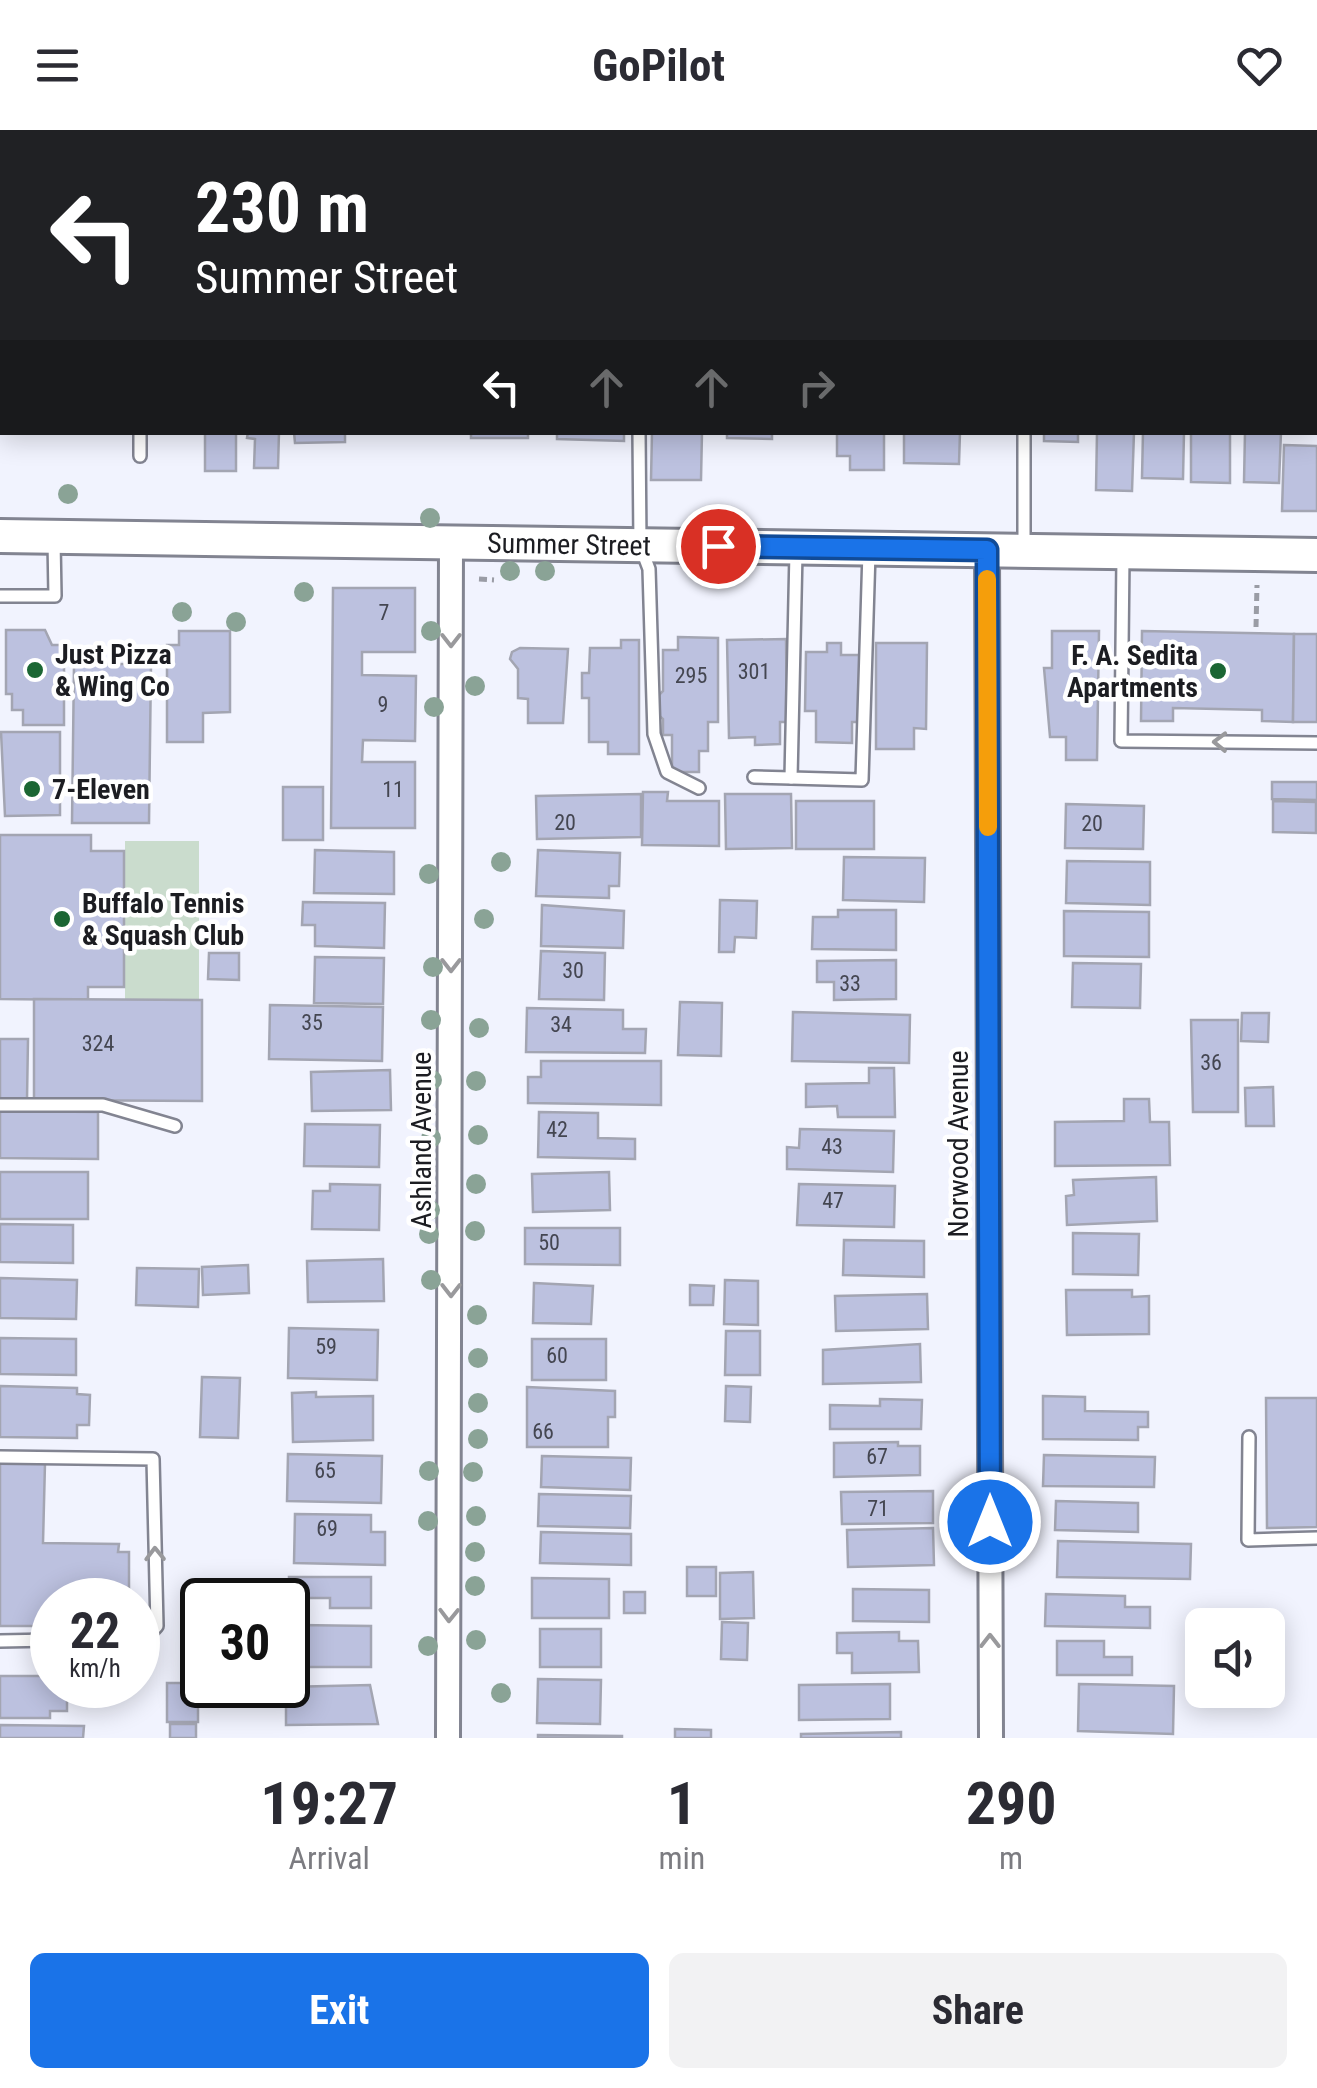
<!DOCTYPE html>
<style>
:root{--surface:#fff;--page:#f2f2f3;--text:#2b2b33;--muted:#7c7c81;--accent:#1a73e8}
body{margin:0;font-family:"Roboto Condensed",sans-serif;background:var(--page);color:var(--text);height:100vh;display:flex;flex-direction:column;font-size:38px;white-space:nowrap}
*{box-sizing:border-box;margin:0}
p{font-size:32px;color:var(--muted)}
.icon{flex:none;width:55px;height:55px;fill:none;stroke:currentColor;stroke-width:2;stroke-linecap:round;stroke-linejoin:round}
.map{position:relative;height:1608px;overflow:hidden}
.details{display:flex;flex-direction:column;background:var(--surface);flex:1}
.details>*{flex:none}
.guide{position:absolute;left:0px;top:0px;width:1318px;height:305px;box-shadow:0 5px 25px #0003;background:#202124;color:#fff;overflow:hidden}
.tools{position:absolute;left:1185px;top:1478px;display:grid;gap:20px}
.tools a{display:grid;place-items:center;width:100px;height:100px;border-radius:15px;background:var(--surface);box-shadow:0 5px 25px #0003;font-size:50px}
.speed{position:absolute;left:30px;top:1448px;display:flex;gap:20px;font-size:50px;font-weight:700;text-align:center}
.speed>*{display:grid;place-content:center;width:130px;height:130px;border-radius:50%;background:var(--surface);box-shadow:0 5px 25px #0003;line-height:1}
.speed small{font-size:25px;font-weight:400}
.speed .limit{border:5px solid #111;border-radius:15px;background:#fff;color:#111}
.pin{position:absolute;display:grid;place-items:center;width:85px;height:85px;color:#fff;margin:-42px;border:5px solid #fff;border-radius:50%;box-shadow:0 2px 10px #0007}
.me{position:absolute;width:110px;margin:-55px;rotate:0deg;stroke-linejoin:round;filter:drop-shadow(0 0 8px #0008)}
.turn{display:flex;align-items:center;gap:35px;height:210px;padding:0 30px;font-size:45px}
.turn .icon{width:130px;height:130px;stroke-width:2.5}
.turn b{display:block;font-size:70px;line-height:85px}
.lanes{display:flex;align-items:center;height:95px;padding:0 30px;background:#0003;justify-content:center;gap:50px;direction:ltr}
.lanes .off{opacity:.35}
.eta{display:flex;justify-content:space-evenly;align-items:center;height:170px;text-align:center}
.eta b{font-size:60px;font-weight:700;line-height:70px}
.action{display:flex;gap:20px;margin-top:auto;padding:20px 30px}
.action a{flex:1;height:115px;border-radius:15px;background:var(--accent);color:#fff;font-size:40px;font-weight:700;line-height:115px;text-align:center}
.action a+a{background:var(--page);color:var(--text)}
header{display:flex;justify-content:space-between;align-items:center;height:130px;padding:0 30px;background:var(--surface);font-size:45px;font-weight:700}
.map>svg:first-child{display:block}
.green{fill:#cadccd}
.building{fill:#bcc1df;stroke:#a3a5b2;stroke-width:2.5}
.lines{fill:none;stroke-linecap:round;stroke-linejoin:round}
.lane-casing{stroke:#828491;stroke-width:16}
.street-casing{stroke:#828491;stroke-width:28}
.secondary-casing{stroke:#828491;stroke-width:38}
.path{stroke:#9a9ca5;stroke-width:5;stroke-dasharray:8 5;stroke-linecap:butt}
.lane{stroke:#fff;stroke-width:11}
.street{stroke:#fff;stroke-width:22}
.secondary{stroke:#fff;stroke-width:32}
.tree{fill:#8aa396}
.oneway{stroke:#99999c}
.route-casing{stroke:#114b97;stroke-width:25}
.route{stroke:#1a73e8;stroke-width:18}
.slow{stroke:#f59e0b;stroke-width:18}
.poi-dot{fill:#1b6633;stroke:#fff;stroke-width:4}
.labels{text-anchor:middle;stroke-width:9;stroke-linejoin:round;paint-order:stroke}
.number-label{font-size:22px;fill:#444651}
.street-label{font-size:28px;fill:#1c1d22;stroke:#fff}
.poi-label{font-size:28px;font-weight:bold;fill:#1c1d22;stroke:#fff;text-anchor:start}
</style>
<header><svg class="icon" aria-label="menu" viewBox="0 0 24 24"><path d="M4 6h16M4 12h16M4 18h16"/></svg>GoPilot<svg class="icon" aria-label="heart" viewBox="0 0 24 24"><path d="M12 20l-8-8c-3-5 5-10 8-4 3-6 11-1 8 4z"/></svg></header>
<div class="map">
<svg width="1317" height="1608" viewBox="0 0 1317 1608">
<rect width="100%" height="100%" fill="#f1f3fe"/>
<!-- green -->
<rect class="green" x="125" y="711" width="74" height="159"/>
<!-- building -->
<g class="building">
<rect x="134" y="0" width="227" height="2"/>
<rect x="205" y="302" width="31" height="39"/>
<path d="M248,302h31l-1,36h-24l1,-29 -8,-1z"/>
<path d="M294,302h51v10l-50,1z"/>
<rect x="471" y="302" width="57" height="6"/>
<path d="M557,302h67v9l-67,-2z"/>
<path d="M652,302h50l-1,48h-50z"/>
<path d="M727,302h45v7l-45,-1z"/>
<path d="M837,302h54l-7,2v36h-34v-14h-13z"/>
<path d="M904,302h56l-1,32 -55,-1z"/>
<path d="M1044,302h34v10l-34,-1z"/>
<path d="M1097,302h37l-2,59 -36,-1z"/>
<path d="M1143,302h41l-1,47 -41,-1z"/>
<path d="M1191,302h39v51l-39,-1z"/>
<path d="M1245,302h36l-2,51 -35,-1z"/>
<path d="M1284,315l33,1v65h-35z"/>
<path d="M333,458h82v64h-53v23l54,1 -1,65 -52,-1 -1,22h53v66h-84z"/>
<path d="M6,500h39l7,15h12v80h-41v-15h-11v-16h-6z"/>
<path d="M179,501h51v81l-27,1v29h-36v-97h12z"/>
<path d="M1052,501h47l-2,129h-31v-23h-16l-6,-69h8z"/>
<path d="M1142,501l152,3 -1,88 -31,-1v-11l-89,-2v13h-32z"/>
<path d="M1294,504h23v88h-24z"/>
<path d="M678,507l40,1v84h-10v29h-9v21h-27v-37h-9v-16l-8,-7v-13l8,-8v-41h15z"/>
<path d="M786,509l1,83h-7v22l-25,1v-8l-26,1 -2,-98z"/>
<path d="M621,510h18v114h-31v-12h-19v-44h-7v-25h7l1,-25h31z"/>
<path d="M827,513h14v12h21l-1,67h-9v21l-36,-1v-31h-11l1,-59h21z"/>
<path d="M876,513h51l-1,86 -12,-1v21h-38z"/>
<path d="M520,518l48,1 -5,74h-35v-24l-10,-1v-29l-8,-10 2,-7z"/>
<path d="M74,534h77l-2,159h-77z"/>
<path d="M1,602h59v83l-55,1z"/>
<path d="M1272,652h45v18l-45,-1z"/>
<rect x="283" y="657" width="40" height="53"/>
<path d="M643,662h25l-1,9h52v45l-77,-1z"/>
<path d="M641,664v43l-104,2 -1,-43z"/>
<path d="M725,664h66l1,54 -66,1z"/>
<rect x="796" y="671" width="78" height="48"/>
<path d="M1273,671l43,1v31l-43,-1z"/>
<path d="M1066,674l78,2 -1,43 -78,-1z"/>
<path d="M0,705h91v16h33v136h-36v13l-88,-1z"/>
<path d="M315,720l79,2v42l-80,-1z"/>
<path d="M538,720l82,3 -1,33h-10v12l-73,-2z"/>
<path d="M844,727l81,1 -1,44 -81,-2z"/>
<path d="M1067,731l83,1v43l-84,-2z"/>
<path d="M720,770l37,1 -1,37 -21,-1 -1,15h-15z"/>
<path d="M303,772l82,1 -1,45 -69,-2v-21h-13z"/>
<path d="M542,775l82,6 -1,37 -82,-2z"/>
<path d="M838,780h58v40l-84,-1 1,-32h25z"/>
<path d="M1064,781l85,1v45l-85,-1z"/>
<path d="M541,821l64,2 -1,47 -65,-1z"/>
<path d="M209,823h30v27l-31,-1z"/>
<path d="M315,827l69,1 -1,46 -69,-1z"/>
<path d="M896,830v39l-62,1v-18h-17v-21z"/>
<path d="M1073,833l68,1 -1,44 -68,-1z"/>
<path d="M34,869l168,1v101l-168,-1z"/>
<path d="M680,872l42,1 -1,53 -43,-1z"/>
<path d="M270,875l113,2 -1,54 -113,-2z"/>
<path d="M527,878l96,2v19h23l-1,24 -119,-1z"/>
<path d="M793,882l117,3 -1,48 -117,-2z"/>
<path d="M1242,883h27l-1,29 -27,-1z"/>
<path d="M1191,890h47v92h-45z"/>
<path d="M0,909h28l-1,60h-27z"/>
<path d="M541,931h120v44l-133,-2v-26h13z"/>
<path d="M869,938h25l1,49h-57l-1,-11 -31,1v-23l63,-1z"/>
<path d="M390,940l1,40 -79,1 -1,-39z"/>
<path d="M1273,957l1,39h-28l-1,-38z"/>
<path d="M1124,969h25l1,23h19l1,43 -115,1v-44l69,-1z"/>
<path d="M0,981l98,1v47l-98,-1z"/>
<path d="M539,982l59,1v25l37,1v20l-97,-2z"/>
<path d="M305,994l75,1 -1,42 -75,-1z"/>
<path d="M800,999l94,2 -1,41 -106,-3v-22l12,1z"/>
<rect x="0" y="1042" width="88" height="47"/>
<path d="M609,1042l1,38 -77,2 -1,-38z"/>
<path d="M1156,1047l1,44 -90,4 -1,-29 8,-1 -1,-15z"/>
<path d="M330,1054l50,1 -1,45 -67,-1 1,-38h17z"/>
<path d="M799,1054l96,2 -1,41 -97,-2z"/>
<path d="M0,1094l73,1v38l-73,-1z"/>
<path d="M525,1098h95v37l-95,-1z"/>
<path d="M1073,1103l66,1 -1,41 -65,-1z"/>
<path d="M844,1110l80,1v36l-81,-2z"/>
<path d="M383,1129l1,42 -76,1 -1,-41z"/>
<path d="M248,1135l1,28 -46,2 -1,-28z"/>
<path d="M137,1138l62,1 -1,38 -62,-2z"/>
<path d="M0,1148l77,2 -1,39 -76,-1z"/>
<path d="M725,1150l33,1v44l-34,-1z"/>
<path d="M534,1153l59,3 -2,38 -58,-1z"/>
<path d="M690,1155l24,1 -1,19h-23z"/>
<path d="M1066,1160h66v7l17,-1v38l-82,1z"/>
<path d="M927,1164l1,35 -92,2 -1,-35z"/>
<path d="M289,1198l89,2 -1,50 -89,-2z"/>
<path d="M726,1201h34v44h-35z"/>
<path d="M0,1208l76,1v36l-76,-1z"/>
<rect x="532" y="1209" width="74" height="41"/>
<path d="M920,1214l1,38 -98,2v-34z"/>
<path d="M202,1247l38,1 -2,60 -38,-1z"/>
<path d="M0,1256l77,2v6l13,1 -1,30h-12v13l-77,-1z"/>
<path d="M726,1256l25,1 -1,35 -25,-1z"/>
<path d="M527,1257l88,4v26h-7v30h-81z"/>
<path d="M316,1262v5l57,-1v44l-80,2 -1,-49z"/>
<path d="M1043,1266l42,1v14l63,1v15h-10v13l-95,-1z"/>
<path d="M1266,1268h51v129l-50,1z"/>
<path d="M880,1269l42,1 -1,29h-91v-24l50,1z"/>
<path d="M898,1312v4h22v29l-86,2v-34z"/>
<path d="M288,1324l94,2 -1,47 -94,-2z"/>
<path d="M1044,1325l111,2 -1,30 -111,-1z"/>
<path d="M542,1326l89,2 -1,32 -89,-3z"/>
<path d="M0,1333h45l-2,80 76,1 -1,8h11v48h-77v26h-52z"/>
<path d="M933,1361v32l-91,1 -1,-32z"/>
<path d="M539,1364l92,2 -1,32 -92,-2z"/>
<path d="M1056,1371l82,2v29l-83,-2z"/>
<path d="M295,1384l76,1v17h14v33l-91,-2z"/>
<path d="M933,1398l1,37 -86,2 -1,-37z"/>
<path d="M541,1402l90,2v31l-91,-2z"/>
<path d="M1058,1411l133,3 -1,35 -133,-2z"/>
<rect x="687" y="1437" width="29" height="29"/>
<path d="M753,1442l1,46 -34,1v-46z"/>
<path d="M289,1447h82v31h-41v-10h-41z"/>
<path d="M532,1448l77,1v39h-77z"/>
<path d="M853,1459l76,1v32l-76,-1z"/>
<rect x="624" y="1462" width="21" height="21"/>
<path d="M1046,1464l79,2v11h25v21l-105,-2z"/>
<path d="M722,1492l26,1 -1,37 -26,-1z"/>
<path d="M298,1495l73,1v41h-73z"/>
<rect x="540" y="1499" width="61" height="38"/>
<path d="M899,1502v9h19l1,31 -67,1v-20h-15v-20z"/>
<path d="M1057,1511h47v16h28v18h-75z"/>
<path d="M0,1546h49l3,9h15v26h-17v7h-50z"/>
<path d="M538,1549l63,1 -1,44 -63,-1z"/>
<rect x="167" y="1553" width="31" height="39"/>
<path d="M890,1554v35l-91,1v-35z"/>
<path d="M1079,1554l95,2 -1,48 -95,-3z"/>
<path d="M370,1555l8,39 -92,1v-38z"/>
<rect x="170" y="1594" width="26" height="14"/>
<path d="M0,1595l84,1 -1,12h-83z"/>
<path d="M675,1599l36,1v8h-36z"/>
<path d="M901,1602v6h-100v-4z"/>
<path d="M538,1605l84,1v2h-84z"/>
</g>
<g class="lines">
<defs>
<g id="lane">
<path d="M75,0v2"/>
<path d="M407,0v2"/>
<path d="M551,0v2"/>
<path d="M375,2v-2"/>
<path d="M1000,2v-2"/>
<path d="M1049,2v-2"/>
<path d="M1181,2v-2"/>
<path d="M0,126h2"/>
<path d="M0,247h2"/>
<path d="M639,302l1,113 9,24 5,165 13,38 32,16"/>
<path d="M1024,302v114"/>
<path d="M140,326v-24"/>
<path d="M796,422l-5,226 71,2 7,-228"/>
<path d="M1123,426l-2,185 196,2"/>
<path d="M0,466h55l-1,-55"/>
<path d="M754,647l37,1"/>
<path d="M0,975h103l72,21"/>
<path d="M1249,1307l-1,103 69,-2"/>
<path d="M0,1327l153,2 4,167 -12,13h-7"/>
<path d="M0,1511l52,-1"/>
</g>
<g id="street">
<path d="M987,420l4,1188"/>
<path d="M448,1608l3,-1196"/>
</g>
<path id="secondary" d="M0,406l1317,19"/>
</defs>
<!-- lane casing -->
<use href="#lane" class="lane-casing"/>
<!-- street casing -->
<use href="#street" class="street-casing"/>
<!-- secondary casing -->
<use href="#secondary" class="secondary-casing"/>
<!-- path -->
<g class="path">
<path d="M740,0v2"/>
<path d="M896,0l1,2"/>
<path d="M0,18h2"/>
<path d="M479,449l15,1"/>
<path d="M1256,497l1,-42"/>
</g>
<!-- lane -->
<use href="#lane" class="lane"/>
<!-- street -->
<use href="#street" class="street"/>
<!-- secondary -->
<use href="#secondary" class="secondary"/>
</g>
<!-- trees -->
<g class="tree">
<circle cx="68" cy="364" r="10"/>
<circle cx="430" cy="388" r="10"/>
<circle cx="510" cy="441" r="10"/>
<circle cx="545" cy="441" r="10"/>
<circle cx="304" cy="462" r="10"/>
<circle cx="182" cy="482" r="10"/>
<circle cx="236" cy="492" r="10"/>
<circle cx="431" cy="501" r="10"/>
<circle cx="475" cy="556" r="10"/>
<circle cx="434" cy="577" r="10"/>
<circle cx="501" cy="732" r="10"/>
<circle cx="429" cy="744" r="10"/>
<circle cx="484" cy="789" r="10"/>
<circle cx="433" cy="837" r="10"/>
<circle cx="431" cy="890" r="10"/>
<circle cx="479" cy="898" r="10"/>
<circle cx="432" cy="950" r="10"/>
<circle cx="476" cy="951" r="10"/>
<circle cx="478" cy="1005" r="10"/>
<circle cx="431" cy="1008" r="10"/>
<circle cx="476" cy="1054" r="10"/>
<circle cx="430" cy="1080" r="10"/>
<circle cx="475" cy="1101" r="10"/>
<circle cx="429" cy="1104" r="10"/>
<circle cx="431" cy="1150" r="10"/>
<circle cx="477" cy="1185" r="10"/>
<circle cx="478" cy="1228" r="10"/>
<circle cx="478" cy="1273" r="10"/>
<circle cx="478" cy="1309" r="10"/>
<circle cx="429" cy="1341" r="10"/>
<circle cx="473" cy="1342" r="10"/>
<circle cx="476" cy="1386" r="10"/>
<circle cx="428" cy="1391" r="10"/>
<circle cx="475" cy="1422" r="10"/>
<circle cx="475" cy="1456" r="10"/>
<circle cx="476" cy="1510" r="10"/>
<circle cx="428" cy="1516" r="10"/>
<circle cx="501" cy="1563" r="10"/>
</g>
<!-- one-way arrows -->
<defs><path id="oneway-chevron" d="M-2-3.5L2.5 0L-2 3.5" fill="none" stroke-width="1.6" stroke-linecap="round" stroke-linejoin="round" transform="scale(2.5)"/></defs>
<g class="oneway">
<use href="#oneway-chevron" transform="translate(451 510) rotate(90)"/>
<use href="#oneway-chevron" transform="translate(1220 612) rotate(-179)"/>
<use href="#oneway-chevron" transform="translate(451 835) rotate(90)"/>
<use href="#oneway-chevron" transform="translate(451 1160) rotate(90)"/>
<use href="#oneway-chevron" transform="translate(155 1424) rotate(-91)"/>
<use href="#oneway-chevron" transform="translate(449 1485) rotate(91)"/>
<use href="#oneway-chevron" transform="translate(990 1511) rotate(-90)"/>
</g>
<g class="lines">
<defs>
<path id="route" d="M718,416l269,4 3,972"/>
</defs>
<!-- route casing -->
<use href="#route" class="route-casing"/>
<!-- route -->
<use href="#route" class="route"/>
<!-- slow -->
<path class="slow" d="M987,449l1,248"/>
</g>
<!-- markers -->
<g class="poi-dot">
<circle cx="35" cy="540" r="10"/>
<circle cx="1218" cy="541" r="10"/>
<circle cx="32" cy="659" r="10"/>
<circle cx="62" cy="789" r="10"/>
</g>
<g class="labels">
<!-- number labels -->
<g class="number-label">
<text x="384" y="490">7</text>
<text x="754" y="549">301</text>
<text x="691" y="553">295</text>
<text x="383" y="582">9</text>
<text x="393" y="667">11</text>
<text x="565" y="700">20</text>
<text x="1092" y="701">20</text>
<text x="573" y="848">30</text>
<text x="850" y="861">33</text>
<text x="312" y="900">35</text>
<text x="561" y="902">34</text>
<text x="98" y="921">324</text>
<text x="1211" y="940">36</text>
<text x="557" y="1007">42</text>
<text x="832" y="1024">43</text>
<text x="833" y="1078">47</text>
<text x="549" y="1120">50</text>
<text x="326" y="1224">59</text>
<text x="557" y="1233">60</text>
<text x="543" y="1309">66</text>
<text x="877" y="1334">67</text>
<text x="325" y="1348">65</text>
<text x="878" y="1386">71</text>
<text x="327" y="1406">69</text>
</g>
<!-- street labels -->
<g class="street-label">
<text transform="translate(569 414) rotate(1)" y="10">Summer Street</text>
<text transform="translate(421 1010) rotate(-90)" y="10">Ashland Avenue</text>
<text transform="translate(958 1014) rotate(-90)" y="10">Norwood Avenue</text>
</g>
<!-- poi labels -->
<g class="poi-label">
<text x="55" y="534">Just Pizza<tspan x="55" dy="32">&amp; Wing Co</tspan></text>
<text x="1198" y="535" text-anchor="end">F. A. Sedita<tspan x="1198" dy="32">Apartments</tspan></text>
<text x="52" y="669">7-Eleven</text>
<text x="82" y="783">Buffalo Tennis<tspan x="82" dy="32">&amp; Squash Club</tspan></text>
</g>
</g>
</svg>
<div class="tools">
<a><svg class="icon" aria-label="sound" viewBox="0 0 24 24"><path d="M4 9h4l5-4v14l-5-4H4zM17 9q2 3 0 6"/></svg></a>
</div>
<div class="speed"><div>22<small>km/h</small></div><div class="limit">30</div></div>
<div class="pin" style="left:718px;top:416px;background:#d93025"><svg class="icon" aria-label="arrive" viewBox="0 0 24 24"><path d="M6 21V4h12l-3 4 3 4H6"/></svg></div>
<svg class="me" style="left:990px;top:1392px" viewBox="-20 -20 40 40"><circle r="17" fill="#1a73e8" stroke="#fff" stroke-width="3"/><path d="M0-11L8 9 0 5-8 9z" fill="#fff"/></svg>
<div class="guide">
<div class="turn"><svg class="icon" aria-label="left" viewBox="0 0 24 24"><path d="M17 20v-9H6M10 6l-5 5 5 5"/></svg><div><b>230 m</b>Summer Street</div></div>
<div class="lanes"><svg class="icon" aria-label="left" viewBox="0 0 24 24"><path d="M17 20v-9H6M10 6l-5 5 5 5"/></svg><svg class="icon off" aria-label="ahead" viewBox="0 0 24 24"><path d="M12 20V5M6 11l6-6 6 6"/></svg><svg class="icon off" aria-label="ahead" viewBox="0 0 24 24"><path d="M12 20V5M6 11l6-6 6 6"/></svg><svg class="icon off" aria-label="right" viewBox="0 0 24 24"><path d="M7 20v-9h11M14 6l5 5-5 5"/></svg></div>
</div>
</div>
<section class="details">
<div class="eta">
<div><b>19:27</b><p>Arrival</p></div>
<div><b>1</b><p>min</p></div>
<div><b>290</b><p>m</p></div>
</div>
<div class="action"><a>Exit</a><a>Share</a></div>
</section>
